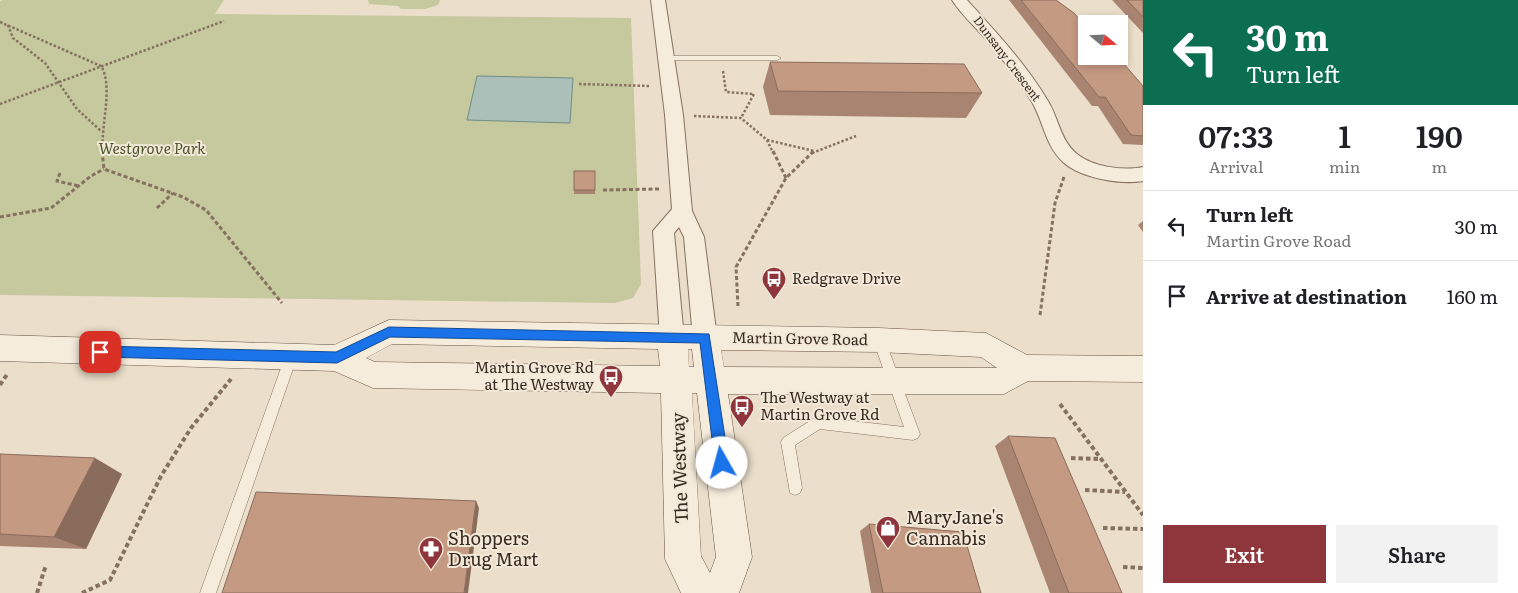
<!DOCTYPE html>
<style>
:root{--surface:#fff;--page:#f2f2f2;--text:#202124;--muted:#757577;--line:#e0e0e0;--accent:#8f363d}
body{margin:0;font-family:Literata,serif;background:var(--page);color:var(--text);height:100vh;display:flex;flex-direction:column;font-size:19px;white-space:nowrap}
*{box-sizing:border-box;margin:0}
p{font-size:16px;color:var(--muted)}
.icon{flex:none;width:28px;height:28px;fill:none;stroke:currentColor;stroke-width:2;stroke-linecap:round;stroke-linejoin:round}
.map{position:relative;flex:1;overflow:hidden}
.side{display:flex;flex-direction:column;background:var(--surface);width:375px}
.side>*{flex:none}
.top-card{background:#0b6e4f;color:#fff;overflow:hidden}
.needle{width:32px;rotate:109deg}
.tools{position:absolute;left:1078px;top:15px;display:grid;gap:10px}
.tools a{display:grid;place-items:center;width:50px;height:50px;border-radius:0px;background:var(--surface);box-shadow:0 2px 8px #0003;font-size:25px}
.pin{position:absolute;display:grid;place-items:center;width:42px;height:42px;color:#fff;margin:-21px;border-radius:10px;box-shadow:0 2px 8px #0006}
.me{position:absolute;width:55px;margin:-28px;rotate:353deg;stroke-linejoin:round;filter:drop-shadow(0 0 4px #0008)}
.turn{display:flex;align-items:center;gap:18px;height:105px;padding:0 20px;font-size:22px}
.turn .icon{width:65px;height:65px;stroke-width:2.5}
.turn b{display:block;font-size:35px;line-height:42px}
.eta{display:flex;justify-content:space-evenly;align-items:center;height:85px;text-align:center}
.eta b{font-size:30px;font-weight:600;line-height:35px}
.button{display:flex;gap:10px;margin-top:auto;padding:10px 20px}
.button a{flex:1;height:58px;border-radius:0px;background:var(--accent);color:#fff;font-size:20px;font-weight:600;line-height:58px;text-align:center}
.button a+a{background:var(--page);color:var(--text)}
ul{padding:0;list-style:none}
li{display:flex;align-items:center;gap:15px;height:70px;padding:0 20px;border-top:1px solid var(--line)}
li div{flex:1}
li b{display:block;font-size:19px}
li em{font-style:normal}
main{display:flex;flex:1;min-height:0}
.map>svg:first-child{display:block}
.green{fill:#c6c89e}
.water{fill:#aac0b8;stroke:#718d84}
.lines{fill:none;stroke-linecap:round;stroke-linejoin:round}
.service-casing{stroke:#867160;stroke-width:1}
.minor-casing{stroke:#867160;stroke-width:2}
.secondary-casing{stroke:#685243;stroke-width:1}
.path-far2{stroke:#867160;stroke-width:2.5;stroke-dasharray:2.5 2;stroke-linecap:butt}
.path-far1{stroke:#867160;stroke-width:3;stroke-dasharray:4 2.5;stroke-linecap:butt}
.path{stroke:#867160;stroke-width:4;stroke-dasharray:4.5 3;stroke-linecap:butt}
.service{fill:#f6ecdc;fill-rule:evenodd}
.minor{fill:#f6ecdc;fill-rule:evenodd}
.secondary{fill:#f6ecdc;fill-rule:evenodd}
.wall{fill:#a98471}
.shaded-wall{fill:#8a6c5c}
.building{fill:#c59a83;stroke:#8a6c5c}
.route{fill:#1a73e8;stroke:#114b97}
.labels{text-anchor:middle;stroke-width:4;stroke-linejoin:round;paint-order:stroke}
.far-street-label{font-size:12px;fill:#382b22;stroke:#f3e9d9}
.park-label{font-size:15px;font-style:italic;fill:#4b522a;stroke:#f3e9d9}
.poi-label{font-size:15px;fill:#382b22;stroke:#f3e9d9;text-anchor:start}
.street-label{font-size:15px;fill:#382b22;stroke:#f3e9d9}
.near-street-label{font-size:18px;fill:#382b22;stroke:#f3e9d9}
.near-poi-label{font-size:18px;fill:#382b22;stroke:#f3e9d9;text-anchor:start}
</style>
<main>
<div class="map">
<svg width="1143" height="593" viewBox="0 0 1143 593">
<rect width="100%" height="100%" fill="#ebdeca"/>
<!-- green -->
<g class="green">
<path d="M2,0h222l-9,14 416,4 10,266 -8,14 -18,5 -615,-8v-293z"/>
<path d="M368,0h72l-2,5 -13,4h-24l-3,-3 -29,-2z"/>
</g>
<!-- water -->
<path class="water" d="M477,76l96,2 -3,45 -103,-3z"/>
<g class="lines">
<defs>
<g id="service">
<path d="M664,56h113l4,2 -4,2h-113z"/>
<path d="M879,335l4,1 2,4 35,94 -2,4 -5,2 -93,-11 -25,16 7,43 -2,5 -5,2 -5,-2 -9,-51 2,-4 30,-19 5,-2 86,10 -31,-87 2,-4z"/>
<path d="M291,352l4,1 2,4 -81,236h-16l85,-236 2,-4z"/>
</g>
<g id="minor">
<path d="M651,0h14l18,115 9,96 12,26 13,101 -4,7 -8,3 -8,-3 -4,-7 -9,-101 -5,-10 -5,6 10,105 -4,7 -8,3 -8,-3 -4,-7 -7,-107 19,-22 -7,-94z"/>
<path d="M952,0h15c29,32 59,64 81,101 11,18 12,39 29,53 16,13 46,17 66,13v14c-22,4 -63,-3 -80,-19 -18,-17 -19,-39 -31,-60 -12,-20 -28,-41 -43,-59 -12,-15 -27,-27 -37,-43z"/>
</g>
<path id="secondary" d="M389,320l490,8 107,5 41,22 116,1v26l-115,-1 -24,13h-276l24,163 -13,36h-58l-16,-34 -4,-166 -288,-5 -39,-17 -334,-10v-26l334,10zM392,344l266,5 2,17 -285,-4 -9,-4zM688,349h4l2,18h-5zM721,350l158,2 102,5 16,11 -273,-1zM692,393h5l19,164 -6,16 -9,-17z"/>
</defs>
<!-- service casing -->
<use href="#service" class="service-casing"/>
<!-- minor casing -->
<use href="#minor" class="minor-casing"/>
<!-- secondary casing -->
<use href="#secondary" class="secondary-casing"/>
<!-- path-far2 -->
<g class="path-far2">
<path d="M0,22l101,44c13,21 -1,60 2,87"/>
<path d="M8,25l5,13 32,25 32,46 24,22"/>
<path d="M723,71l3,21 28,2 -13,24"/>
<path d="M579,84l71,2"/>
<path d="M0,104l224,-83"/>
<path d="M694,116l47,2 26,22 6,13"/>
<path d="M767,140l47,11"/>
<path d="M812,153l44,-17"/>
</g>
<!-- path-far1 -->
<g class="path-far1">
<path d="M102,151l2,18 79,28 23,13 76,93"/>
<path d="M773,151l13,27"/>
<path d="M60,173l-3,8 22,5"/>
<path d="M603,190l56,-1"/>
<path d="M157,208l16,-15"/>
<path d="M0,217l51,-9 40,-32 13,-7"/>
<path d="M738,306l-2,-39 50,-89 28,-27"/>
<path d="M1040,315l15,-112 9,-26"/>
</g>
<!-- path -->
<g class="path">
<path d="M0,385l8,-12"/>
<path d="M1060,404l83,111"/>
<path d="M1071,458l29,1"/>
<path d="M1085,490l40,2"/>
<path d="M1103,528l40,1"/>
<path d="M1123,567l20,1"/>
<path d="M37,593l9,-28"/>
<path d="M82,593l28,-13 51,-104 30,-48 40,-49"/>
</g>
<!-- service -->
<use href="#service" class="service"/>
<!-- minor -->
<use href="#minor" class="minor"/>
<!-- secondary -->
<use href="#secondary" class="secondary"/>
</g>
<!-- wall -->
<g class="wall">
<path d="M1009,0h47l30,56 57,30v59l-20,-1 -25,-38h-6z"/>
<path d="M1112,0h31v33z"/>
<path d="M770,62l212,31 -16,25 -196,-3 -7,-28z"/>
<rect x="574" y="171" width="21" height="23"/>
<path d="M1143,221v11l-5,-7z"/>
<path d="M1008,436l114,157h-72l-55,-147z"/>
<path d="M0,454l122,20 -36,75 -86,-3z"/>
<path d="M869,524l112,69h-110l-11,-62z"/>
</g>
<!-- shaded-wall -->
<g class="shaded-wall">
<path d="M95,458l27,16 -36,75 -32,-12z"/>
<path d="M476,501l3,7 -11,85h-4z"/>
</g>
<!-- building -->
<g class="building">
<path d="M1021,0h35l18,13 12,14v29h31l26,30v50l-12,-1 -26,-38h-6z"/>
<path d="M1127,0h16v17z"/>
<path d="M770,62l194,2 18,29 -204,-2z"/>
<rect x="574" y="171" width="21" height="19"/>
<path d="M1008,436l47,2 67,155h-53z"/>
<path d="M0,454l95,4 -41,79 -54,-3z"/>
<path d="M256,492l220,9 -12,92h-242z"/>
<path d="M869,524l94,8 18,61h-98z"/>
</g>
<!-- route -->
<path class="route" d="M389,327l320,7 20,129 -2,4 -5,2 -5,-2 -2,-4 -15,-120 -310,-6 -53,26 -237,-6 -6,-5 6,-6 236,6z"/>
<!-- icons -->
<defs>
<symbol id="bus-pin" viewBox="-11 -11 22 30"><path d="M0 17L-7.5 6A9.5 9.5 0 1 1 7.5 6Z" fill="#8f363d" stroke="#f3e9d9"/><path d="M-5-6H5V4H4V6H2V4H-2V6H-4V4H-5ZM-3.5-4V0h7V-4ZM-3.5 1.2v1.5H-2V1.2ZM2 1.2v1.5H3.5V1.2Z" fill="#fff"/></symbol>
<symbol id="shop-pin" viewBox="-11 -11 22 30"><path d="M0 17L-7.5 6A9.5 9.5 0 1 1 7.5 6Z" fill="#8f363d" stroke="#f3e9d9"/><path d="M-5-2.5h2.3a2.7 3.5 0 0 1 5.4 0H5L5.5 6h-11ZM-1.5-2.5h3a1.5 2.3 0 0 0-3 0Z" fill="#fff"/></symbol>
<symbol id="pharmacy-pin" viewBox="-11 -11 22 30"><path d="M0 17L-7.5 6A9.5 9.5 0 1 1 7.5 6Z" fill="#8f363d" stroke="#f3e9d9"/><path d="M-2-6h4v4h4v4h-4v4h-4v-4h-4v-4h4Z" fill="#fff"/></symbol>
</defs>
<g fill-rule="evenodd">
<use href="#bus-pin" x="760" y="265" width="28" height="38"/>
<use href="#bus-pin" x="597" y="363" width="28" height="38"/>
<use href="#bus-pin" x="728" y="393" width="28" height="38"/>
<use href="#shop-pin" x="874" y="514" width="28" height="38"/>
<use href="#pharmacy-pin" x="417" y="535" width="28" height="38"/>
</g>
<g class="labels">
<!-- far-street labels -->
<g class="far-street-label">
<text transform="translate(1007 59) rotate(53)" y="4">Dunsany Crescent</text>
</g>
<!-- park labels -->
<g class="park-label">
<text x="152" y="154">Westgrove Park</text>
</g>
<!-- poi labels -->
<g class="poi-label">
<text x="792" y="284">Redgrave Drive</text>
<text x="594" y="373" text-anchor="end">Martin Grove Rd<tspan x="594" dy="17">at The Westway</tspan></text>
<text x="760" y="403">The Westway at<tspan x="760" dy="17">Martin Grove Rd</tspan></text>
</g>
<!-- street labels -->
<g class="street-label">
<text transform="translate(800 339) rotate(1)" y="5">Martin Grove Road</text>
</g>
<!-- near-street labels -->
<g class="near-street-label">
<text transform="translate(680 468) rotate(-92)" y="6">The Westway</text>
</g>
<!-- near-poi labels -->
<g class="near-poi-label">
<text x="906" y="524">MaryJane's<tspan x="906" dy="21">Cannabis</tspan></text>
<text x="448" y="545">Shoppers<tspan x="448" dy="21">Drug Mart</tspan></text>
</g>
</g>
</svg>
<div class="tools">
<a><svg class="needle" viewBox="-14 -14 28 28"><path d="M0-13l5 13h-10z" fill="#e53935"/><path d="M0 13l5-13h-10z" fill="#757577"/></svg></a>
</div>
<div class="pin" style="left:100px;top:352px;background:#d93025"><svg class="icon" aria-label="arrive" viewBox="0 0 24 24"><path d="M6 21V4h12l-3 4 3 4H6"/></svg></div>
<svg class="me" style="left:722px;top:463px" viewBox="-20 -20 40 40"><circle r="19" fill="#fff"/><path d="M0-13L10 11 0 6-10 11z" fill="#1a73e8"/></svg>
</div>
<section class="side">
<div class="top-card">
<div class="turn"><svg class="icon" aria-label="left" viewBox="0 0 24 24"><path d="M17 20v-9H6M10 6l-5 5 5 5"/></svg><div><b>30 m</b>Turn left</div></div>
</div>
<div class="eta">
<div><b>07:33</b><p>Arrival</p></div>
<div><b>1</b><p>min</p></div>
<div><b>190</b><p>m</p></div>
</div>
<ul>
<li><svg class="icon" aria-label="left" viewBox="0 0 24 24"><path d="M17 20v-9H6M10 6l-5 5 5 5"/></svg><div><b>Turn left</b><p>Martin Grove Road</p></div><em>30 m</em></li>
<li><svg class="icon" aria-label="arrive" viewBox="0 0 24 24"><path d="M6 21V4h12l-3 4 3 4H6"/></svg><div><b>Arrive at destination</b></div><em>160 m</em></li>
</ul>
<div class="button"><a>Exit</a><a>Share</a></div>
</section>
</main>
